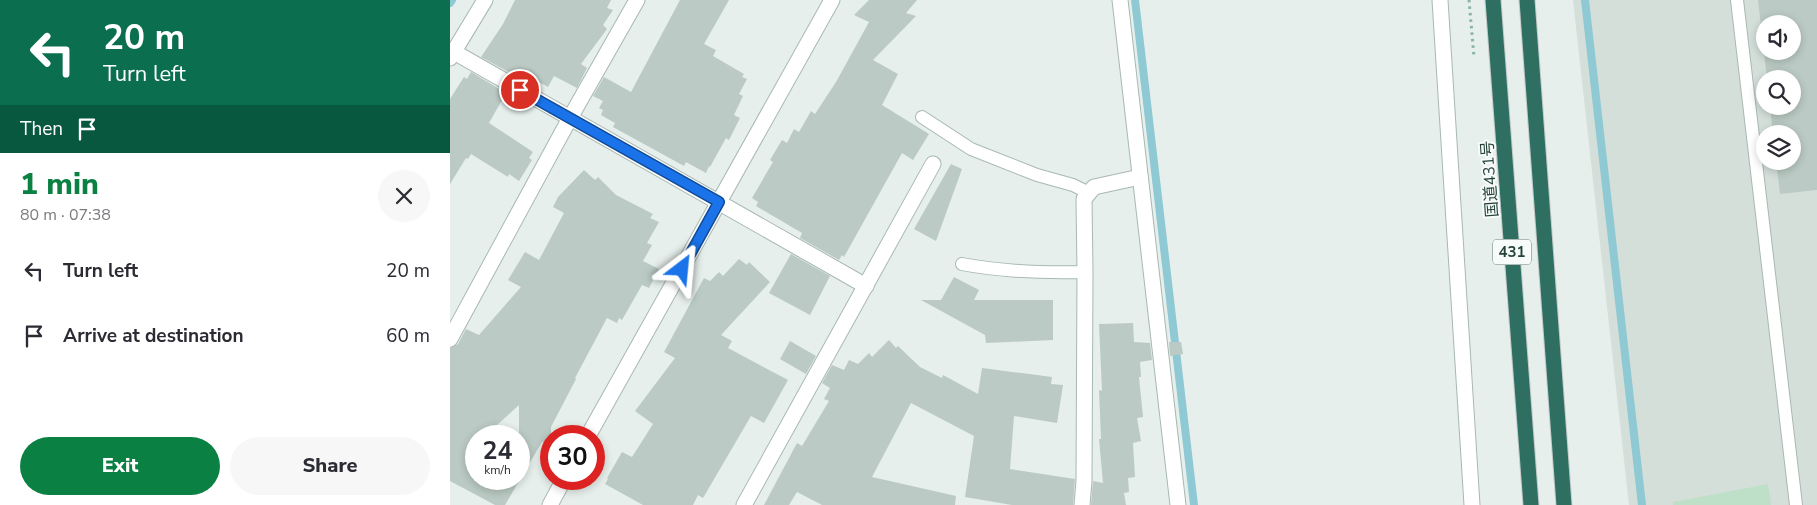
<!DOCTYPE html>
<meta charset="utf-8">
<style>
:root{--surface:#fff;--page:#f7f7f7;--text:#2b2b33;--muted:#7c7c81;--accent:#0b8043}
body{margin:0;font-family:"Nunito Sans","Noto Sans JP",sans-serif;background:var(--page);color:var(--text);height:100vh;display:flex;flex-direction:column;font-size:19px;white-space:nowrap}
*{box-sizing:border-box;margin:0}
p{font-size:16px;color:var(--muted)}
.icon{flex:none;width:28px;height:28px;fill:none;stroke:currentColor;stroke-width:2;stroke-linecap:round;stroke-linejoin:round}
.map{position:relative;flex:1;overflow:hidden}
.panel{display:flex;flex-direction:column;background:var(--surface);width:450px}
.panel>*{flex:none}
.guide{background:#0b6e4f;color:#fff;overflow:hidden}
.fabs{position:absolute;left:1306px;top:15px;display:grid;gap:10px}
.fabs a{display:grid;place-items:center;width:45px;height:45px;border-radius:50%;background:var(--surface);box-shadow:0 2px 8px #0003;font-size:25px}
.speed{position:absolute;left:15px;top:425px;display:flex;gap:10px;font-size:25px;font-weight:700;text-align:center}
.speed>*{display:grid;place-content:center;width:65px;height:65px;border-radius:50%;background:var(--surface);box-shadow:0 2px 8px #0003;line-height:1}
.speed small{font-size:12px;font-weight:400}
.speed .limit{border:8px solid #d22;background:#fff;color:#111}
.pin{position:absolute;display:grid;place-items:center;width:42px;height:42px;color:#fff;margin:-21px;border:2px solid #fff;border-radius:50%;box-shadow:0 1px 5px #0007}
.me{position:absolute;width:55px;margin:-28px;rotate:29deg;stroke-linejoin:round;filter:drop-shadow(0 0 4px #0008)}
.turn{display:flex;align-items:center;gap:18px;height:105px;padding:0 20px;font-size:22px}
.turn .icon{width:65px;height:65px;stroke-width:2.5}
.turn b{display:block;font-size:35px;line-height:42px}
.then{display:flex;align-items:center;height:48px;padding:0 20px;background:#0003;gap:10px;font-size:19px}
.round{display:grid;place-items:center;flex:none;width:52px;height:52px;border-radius:26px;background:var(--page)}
.headline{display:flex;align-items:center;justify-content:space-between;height:85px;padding:0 20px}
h1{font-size:30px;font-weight:800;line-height:38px;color:var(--accent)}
.cta{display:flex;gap:10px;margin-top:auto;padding:10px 20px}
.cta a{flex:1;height:58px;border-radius:30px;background:var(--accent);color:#fff;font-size:20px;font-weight:800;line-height:58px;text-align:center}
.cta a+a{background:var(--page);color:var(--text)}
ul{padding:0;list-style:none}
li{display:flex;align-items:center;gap:15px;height:65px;padding:0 20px}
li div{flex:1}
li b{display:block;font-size:19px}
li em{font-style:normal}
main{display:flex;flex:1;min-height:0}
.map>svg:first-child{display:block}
.built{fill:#d4dfda;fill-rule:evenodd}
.green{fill:#bfe0c8}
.water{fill:#8ec9d4}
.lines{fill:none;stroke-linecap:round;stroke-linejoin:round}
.stream{stroke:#8ec9d4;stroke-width:8}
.building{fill:#bbcac4;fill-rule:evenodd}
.lane-casing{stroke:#a8b8b2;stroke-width:14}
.street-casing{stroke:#a8b8b2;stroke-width:17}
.highway-casing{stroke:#c2cac8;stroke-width:17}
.path{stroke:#86b3a5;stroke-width:3;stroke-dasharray:2.5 4;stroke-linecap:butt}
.lane{stroke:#fff;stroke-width:12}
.street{stroke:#fff;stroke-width:15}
.highway{stroke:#2f6f62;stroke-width:15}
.route-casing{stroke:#114b97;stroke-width:12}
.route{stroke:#1a73e8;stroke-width:9}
.labels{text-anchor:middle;stroke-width:4;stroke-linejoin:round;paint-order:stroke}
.shield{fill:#f7fbf9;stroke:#637a73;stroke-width:1}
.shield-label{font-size:15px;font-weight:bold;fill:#24423a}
.street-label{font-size:16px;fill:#24423a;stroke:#f7fbf9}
</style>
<main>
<section class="panel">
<div class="guide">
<div class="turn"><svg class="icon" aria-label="left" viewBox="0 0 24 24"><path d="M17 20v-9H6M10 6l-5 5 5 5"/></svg><div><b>20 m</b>Turn left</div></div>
<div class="then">Then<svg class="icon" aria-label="arrive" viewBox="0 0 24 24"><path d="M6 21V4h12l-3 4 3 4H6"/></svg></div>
</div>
<div class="headline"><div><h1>1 min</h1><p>80 m · 07:38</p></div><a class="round"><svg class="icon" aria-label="close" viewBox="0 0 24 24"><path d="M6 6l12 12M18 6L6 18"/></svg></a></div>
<ul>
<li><svg class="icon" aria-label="left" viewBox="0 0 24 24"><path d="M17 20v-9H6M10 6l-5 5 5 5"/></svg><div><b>Turn left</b></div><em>20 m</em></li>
<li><svg class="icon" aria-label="arrive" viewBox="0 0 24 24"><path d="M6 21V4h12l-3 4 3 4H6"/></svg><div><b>Arrive at destination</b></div><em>60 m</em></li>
</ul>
<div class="cta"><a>Exit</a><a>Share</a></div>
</section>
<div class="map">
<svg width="1367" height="505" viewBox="0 0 1367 505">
<rect width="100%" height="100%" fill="#e6efeb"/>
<!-- built -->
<path class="built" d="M1123,0h244v505h-188zM1315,24h27v27h-27zM1315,79h27v27h-27zM1315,134h27v27h-27z"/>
<!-- green -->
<path class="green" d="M1318,484l3,21h-98v-3z"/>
<!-- water -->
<path class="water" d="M681,0h8l59,505h-8z"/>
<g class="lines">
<!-- stream -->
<g class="stream">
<path d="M1135,0l57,505"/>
<path d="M0,3l2,-3"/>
</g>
</g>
<!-- building -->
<g class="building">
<path d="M65,0h96l-4,8 6,2 -10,15 4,4 -26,35 6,4 -10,20 -23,-12 -6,11 -20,-11 -1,3 -10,-4 -1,1 -35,-19 22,-33z"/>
<path d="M230,0h49l-25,44 12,6 -3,6 31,18 -2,3 5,2 -8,15 4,2 -9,19 6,3 -11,22 -3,-2 -16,29 -1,-1 -3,7 -20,-11 -2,4 -71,-39 2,-4 -14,-8 2,-5 -4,-2 4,-7 -10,-5 11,-19 27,15z"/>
<path d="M419,0h48l-11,13 10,3 -43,44 25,14 -16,31 47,29 -16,26 -11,-7 -58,104 -2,-2 -3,5 -39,-22 2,-5 -46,-27 2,-4 -6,-4 21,-36 -3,-2 12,-20 5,3 7,-14 5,3 12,-21 4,3 21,-32 33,-60 -15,-7z"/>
<path d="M1308,0h59v190l-37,4 -4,-33h16v-27h-19l-3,-28h22v-27h-25zM1315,24h27v27h-27z"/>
<path d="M21,72l35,21 -17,30 44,29 -4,6 3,2 -13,21 -10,-7 -1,3 -37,-23 -3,5 -2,-1 -16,26v-85l14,-22 3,2z"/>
<path d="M501,164l11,5 -26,72 -22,-12z"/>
<path d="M134,170l11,10 3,-3 18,18 37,19 -3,4 9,4 -12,21 5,2 -9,16 16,8 -10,19 -7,-3 -20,35 -3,-2 -2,5 -10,-5 -32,60 1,1 -25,48v20l-9,-5 -37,63h-10l-45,-24v-133l8,-4 8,-15 13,6 42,-48 -13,-7 17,-28 14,8 25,-47 -11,-6 5,-10zM69,405v74h-43v-43h9z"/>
<path d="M341,254l39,22 -20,39 -41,-22z"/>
<path d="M289,259l8,6 2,-3 21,20 -49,53 11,6 -4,7 60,32 -24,43 -13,-7 -48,82 -5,-3 -5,10h-50l-38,-21 3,-5 -1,-1 15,-26 10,5 21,-33 -18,-13 40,-53 -11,-6 40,-74 6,3 9,-9 4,4z"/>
<path d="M504,277l25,13 -5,10h79v40l-67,3 -1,-8 -64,-35h20z"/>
<path d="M683,323l1,19 16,1 2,17 -12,2 1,15h-2l4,40 -6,1 4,23 -8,2 2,34 -7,1 1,14 -5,1 2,12h-35l2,-24 10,2 -4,-44h2l-2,-49 3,1 -3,-67z"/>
<path d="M439,340l7,8 2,-2 22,21 22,11 1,-3 35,19 4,-26 70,9 -1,7 12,1 -6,38 -43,-7 -4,53 65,10 -2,26h-61l-47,-8 9,-61 -63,-33 -39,74 84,19 -1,9h-133l-25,-13 -8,13h-25l33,-62 5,3 27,-45 -5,-2 6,-11 -8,-5 10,-18 12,5 5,-10 9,4 11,-11 3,4z"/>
<path d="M340,341l26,15 -10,18 -26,-15z"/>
<path d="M719,342h12l2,12 -13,2z"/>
</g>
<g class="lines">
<defs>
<g id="lane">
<path d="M1287,0l59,505"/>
<path d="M472,117l49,32 66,26 36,10 16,8"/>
<path d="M512,264c41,8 82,9 123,8"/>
</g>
<g id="street">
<path d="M670,0l58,505"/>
<path d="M990,0l32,505"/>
<path d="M4,52l412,234"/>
<path d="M0,58l35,-58"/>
<path d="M0,339l120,-221 67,-118"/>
<path d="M138,436l244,-436"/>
<path d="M100,505l14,-26"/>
<path d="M294,505l189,-341"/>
<path d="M632,505l2,-24 1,-209 -1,-73 10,-12 46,-10"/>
</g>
<g id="highway">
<path d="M1043,0l38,505"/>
<path d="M1077,0l37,505"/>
</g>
</defs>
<!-- lane casing -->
<use href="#lane" class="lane-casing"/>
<!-- street casing -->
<use href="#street" class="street-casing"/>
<!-- highway casing -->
<use href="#highway" class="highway-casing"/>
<!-- path -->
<path class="path" d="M1019,0l5,57"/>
<!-- lane -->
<use href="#lane" class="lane"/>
<!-- street -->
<use href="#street" class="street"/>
<!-- highway -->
<use href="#highway" class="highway"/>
</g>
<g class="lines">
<defs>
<path id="route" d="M70,90l199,112 -37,67"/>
</defs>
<!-- route casing -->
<use href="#route" class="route-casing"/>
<!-- route -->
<use href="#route" class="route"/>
</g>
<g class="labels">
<!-- shield labels -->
<rect class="shield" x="1043" y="239.5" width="38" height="25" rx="4"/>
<g class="shield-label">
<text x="1062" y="257">431</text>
</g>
<!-- street labels -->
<g class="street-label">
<text transform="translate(1039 179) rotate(-94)" y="6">国道431号</text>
</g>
</g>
</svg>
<div class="fabs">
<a><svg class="icon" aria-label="sound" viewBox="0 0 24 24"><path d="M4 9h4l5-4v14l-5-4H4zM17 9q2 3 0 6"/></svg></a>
<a><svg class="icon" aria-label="search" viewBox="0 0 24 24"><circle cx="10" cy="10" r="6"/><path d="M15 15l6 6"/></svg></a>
<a><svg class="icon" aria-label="layers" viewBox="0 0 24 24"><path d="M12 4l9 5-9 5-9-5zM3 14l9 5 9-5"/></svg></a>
</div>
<div class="speed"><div>24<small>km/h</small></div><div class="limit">30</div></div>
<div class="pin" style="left:70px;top:90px;background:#d93025"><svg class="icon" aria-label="arrive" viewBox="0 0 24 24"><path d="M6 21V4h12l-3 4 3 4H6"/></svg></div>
<svg class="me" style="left:232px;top:269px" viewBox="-20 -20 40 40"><path d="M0-17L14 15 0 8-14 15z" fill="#1a73e8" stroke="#fff" stroke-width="4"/></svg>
</div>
</main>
